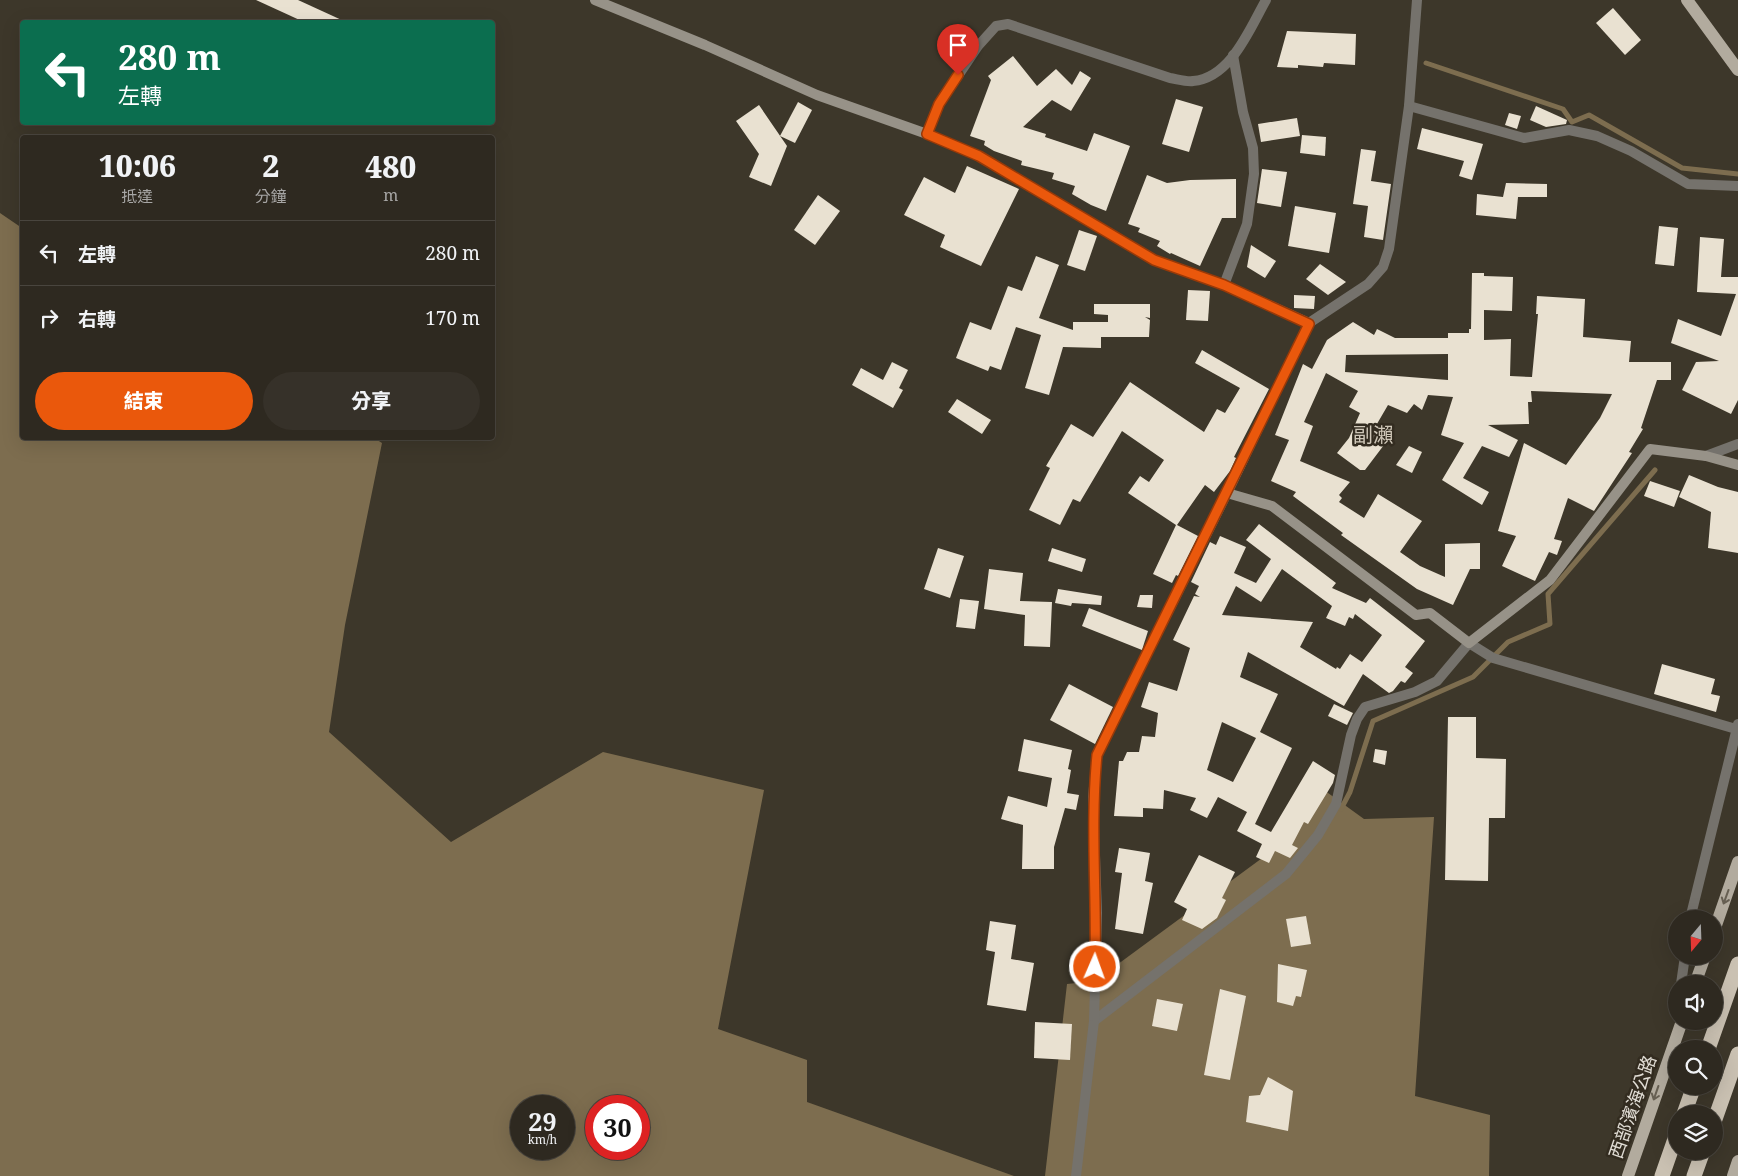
<!DOCTYPE html>
<html lang="zh-TW">
<meta charset="utf-8">
<style>
:root{--surface:#2e2920;--page:#363129;--text:#f1f3f6;--muted:#a7a6a5;--line:#49453e;--accent:#ea580c}
body{margin:0;font-family:"Noto Serif","Noto Sans TC",serif;background:var(--page);color:var(--text);height:100vh;display:flex;flex-direction:column;font-size:19px;white-space:nowrap}
*{box-sizing:border-box;margin:0}
p{font-size:16px;color:var(--muted)}
.icon{flex:none;width:28px;height:28px;fill:none;stroke:currentColor;stroke-width:2;stroke-linecap:round;stroke-linejoin:round}
.map{position:relative;flex:1;overflow:hidden}
.drawer{position:absolute;left:20px;top:135px;width:475px;height:305px;display:flex;flex-direction:column;background:var(--surface);border-radius:5px;box-shadow:0 5px 20px #0002,0 0 0 1px var(--line)}
.drawer>*{flex:none}
.guide{position:absolute;left:20px;top:20px;width:475px;height:105px;border-radius:5px;box-shadow:0 5px 20px #0002,0 0 0 1px var(--line);background:#0b6e4f;color:#fff;overflow:hidden}
.needle{width:32px;rotate:199deg}
.fabs{position:absolute;left:1668px;top:910px;display:grid;gap:10px}
.fabs a{display:grid;place-items:center;width:55px;height:55px;border-radius:50%;background:var(--surface);box-shadow:0 5px 20px #0002,0 0 0 1px var(--line);font-size:25px}
.speed{position:absolute;left:510px;top:1095px;display:flex;gap:10px;font-size:25px;font-weight:700;text-align:center}
.speed>*{display:grid;place-content:center;width:65px;height:65px;border-radius:50%;background:var(--surface);box-shadow:0 5px 20px #0002,0 0 0 1px var(--line);line-height:1}
.speed small{font-size:12px;font-weight:400}
.speed .limit{border:8px solid #d22;background:#fff;color:#111}
.pin{position:absolute;display:grid;place-items:center;width:42px;height:42px;color:#fff;margin:-51px -21px;border-radius:50% 50% 50% 0;rotate:-45deg;box-shadow:0 0 5px #0007}
.pin .icon{rotate:45deg}
.me{position:absolute;width:55px;margin:-28px;rotate:2deg;stroke-linejoin:round;filter:drop-shadow(0 0 4px #0008)}
.turn{display:flex;align-items:center;gap:18px;height:105px;padding:0 15px;font-size:22px}
.turn .icon{width:65px;height:65px;stroke-width:2.5}
.turn b{display:block;font-size:35px;line-height:42px}
.eta{display:flex;justify-content:space-evenly;align-items:center;height:85px;text-align:center}
.eta b{font-size:30px;font-weight:800;line-height:35px}
.button{display:flex;gap:10px;margin-top:auto;padding:10px 15px}
.button a{flex:1;height:58px;border-radius:30px;background:var(--accent);color:#fff;font-size:20px;font-weight:800;line-height:58px;text-align:center}
.button a+a{background:var(--page);color:var(--text)}
ul{padding:0;list-style:none}
li{display:flex;align-items:center;gap:15px;height:65px;padding:0 15px;border-top:1px solid var(--line)}
li div{flex:1}
li b{display:block;font-size:19px}
li em{font-style:normal}
.map>svg:first-child{display:block}
.water{fill:#7d6d4f;fill-rule:evenodd}
.lines{fill:none;stroke-linecap:round;stroke-linejoin:round}
.stream{stroke:#7d6d4f;stroke-width:5}
.building{fill:#e9e1d1;fill-rule:evenodd}
.street{stroke:#75726c;stroke-width:10}
.secondary{stroke:#979288;stroke-width:10}
.primary{stroke:#b2ab9e;stroke-width:12}
.highway{stroke:#cac1b2;stroke-width:15}
.oneway{stroke:#665f52}
.route-casing{stroke:#983908;stroke-width:12}
.route{stroke:#ea580c;stroke-width:9}
.labels{text-anchor:middle;stroke-width:5;stroke-linejoin:round;paint-order:stroke}
.street-label{font-size:18px;fill:#e1ddd5;stroke:#332c20}
.quarter-label{font-size:20px;fill:#cfc7b8;stroke:#332c20}
</style>
<div class="map">
<svg width="1738" height="1176" viewBox="0 0 1738 1176">
<rect width="100%" height="100%" fill="#3d372a"/>
<!-- water -->
<g class="water">
<path d="M0,213l22,15v210h352l8,5 -37,182 -16,107 122,110 152,-90 161,38 -46,239 89,31v42l207,74h-1014zM521,1106h43v43h-43zM596,1106h43v43h-43z"/>
<path d="M1317,785l47,34 70,-2 -19,279 75,19 -1,61h-444l22,-192 28,-3 174,-128z"/>
</g>
<g class="lines">
<!-- stream -->
<g class="stream">
<path d="M1426,63l137,46 9,13 17,-7 93,53 56,6"/>
<path d="M1341,809l9,-17 23,-71 100,-44 35,-35 42,-18 -2,-30 107,-124"/>
</g>
</g>
<!-- building -->
<g class="building">
<path d="M256,0h42l48,22h-42z"/>
<path d="M1613,8l28,32 -16,15 -29,-32z"/>
<path d="M1287,31l69,3 -1,31 -31,-2 -1,4 -25,-2v3l-21,-1z"/>
<path d="M1013,56l24,30 19,-17 16,16 8,-14 11,7 -20,33 -19,-11 -29,27 23,7 -1,3 42,14 7,-18 36,13 -24,65 -15,-6 -19,-11 3,-8 -23,-7 2,-6 -33,-8 1,-4 -28,-10 -10,-6 1,-4 -15,-5 21,-56 -3,-4z"/>
<path d="M1176,99l27,8 -14,45 -27,-8z"/>
<path d="M798,102l14,8 -17,33 -15,-7z"/>
<path d="M759,105l28,41 -16,40 -22,-9 10,-23 -23,-33z"/>
<path d="M1536,106l31,14 -1,4 -20,3 -16,-7z"/>
<path d="M1509,113l12,3 -4,13 -12,-4z"/>
<path d="M1297,118l3,18 -39,6 -3,-18z"/>
<path d="M1422,128l61,16 -11,36 -13,-4 5,-15 -47,-12z"/>
<path d="M1302,135l24,2 -1,19 -25,-3z"/>
<path d="M1361,149l15,2 -5,30 20,3 -8,56 -19,-3 4,-31 -15,-2z"/>
<path d="M967,166l52,23 -38,77 -41,-19 5,-12 -41,-20 20,-38 31,16z"/>
<path d="M1262,169l25,3 -6,35 -24,-4z"/>
<path d="M1147,175l20,8 23,-3 46,-1v39h-14l-22,48 -29,-13 -1,1 -13,-8 3,-5 -22,-9 2,-4 -12,-4z"/>
<path d="M1506,183l41,1v13h-29l-2,22 -40,-4 1,-21 26,3z"/>
<path d="M818,195l22,16 -25,34 -21,-15z"/>
<path d="M1295,206l41,7 -7,40 -41,-7z"/>
<path d="M1659,226l19,2 -4,38 -19,-2z"/>
<path d="M1079,230l18,6 -12,35 -18,-6z"/>
<path d="M1700,237l24,2 -3,38h17v123l-7,14 -49,-24 14,-28 23,-1 -48,-18 7,-24 43,17 15,-42 -39,-2z"/>
<path d="M1251,245l25,16 -11,17 -18,-11z"/>
<path d="M1036,256l23,9 -20,53 34,12v-8h35v-7l-14,-1v-10h56v14l-5,-1 5,3 -1,17h-48v11l-38,-1 -14,48 -24,-7 16,-53 -25,-8 -15,43 -11,-4 -2,5 -32,-13 14,-36 21,8 17,-44 14,5z"/>
<path d="M1320,264l26,18 -18,13 -22,-16z"/>
<path d="M1472,273h12v3l29,1 -1,34 -28,-1v30l27,-1 -1,37 22,1 6,-63h-2l1,-18 48,3 -2,38 48,4 -2,21h42v18h-14l-16,48 2,1 -14,23 3,1 -38,58 -26,-13 -14,41 8,2 -5,14 -8,-3 -14,29 -33,-15 14,-30 -18,-5 26,-88 42,22 34,-47 12,-24 -81,-3 1,11h-4l1,22 -41,1 30,15 -9,17 -27,-11 -19,32 26,14 -7,13 -40,-25 22,-37 -23,-8 12,-38 -25,-2 -6,15 -8,-6 -7,9 -19,-8 -14,24 16,8 -25,33h-5l-23,-17 12,-15 11,-25 -11,-6 9,-16 -32,-18 -22,49 9,4 -13,35 50,21 -11,13 3,3 -3,4 25,16 14,-24 44,27 -22,31 20,14 25,11v-33l35,-1v26h-10l-17,36 -36,-16 -76,-54 2,-2 -50,-37 3,-4 -25,-11 18,-41 -14,-5 28,-71 9,5 15,-29 26,-18 21,13 3,-6 18,9h53v-5h21v-4h2zM1448,354v26l-103,-8 1,-17z"/>
<path d="M1188,290l22,1 -2,30 -22,-1z"/>
<path d="M1294,295l21,1 -1,13 -20,-1z"/>
<path d="M1202,350l67,39 -35,68 2,1 -6,13 -16,21 -9,-7 -28,40 21,11 -20,40 -2,-1 -4,8 -19,-9 23,-49 -48,-32 12,-17 9,6 15,-22 -42,-29 -42,71 -7,-3 -13,26 -31,-15 21,-42 -4,-2 25,-42 22,13 37,-55 74,50 13,-23 8,4 15,-25 -45,-25z"/>
<path d="M892,362l16,8 -9,18 4,2 -10,18 -41,-23 9,-17 22,12z"/>
<path d="M957,399l34,21 -9,14 -34,-22z"/>
<path d="M1409,446l13,6 -10,21 -16,-8z"/>
<path d="M1689,475l29,12 20,5v61l-30,-5 3,-36 -32,-15z"/>
<path d="M1650,481l30,10 -6,16 -30,-11z"/>
<path d="M1259,524l77,59 -4,5 34,15 4,-5 55,43 -20,26 8,6 -8,10 -4,-2 -8,10 -4,2 -26,-19 -19,32 -96,-54 -8,25 38,17 -18,38 32,16 -37,76 16,8 42,-71 22,14 -2,8 -25,41 -4,-2 -12,23 6,3 -8,10 -15,-7 -6,12 -13,-6 6,-13 -25,-13 10,-19 -29,-15 -11,21 -17,-8 6,-12 -32,-8 -1,19 -20,-1v9l-29,-1 5,-55h4l4,-9h12l3,-16 13,1 3,-24 -17,-6 8,-25 28,9 13,-43 -17,-8 21,-44 6,1 -5,-3 4,-8 -8,-4 19,-40 6,3 4,-9 26,11 -12,26 22,10 15,-24 -25,-19zM1282,569l50,37 -6,12 19,8 4,-9 4,2 2,-5 27,21 -20,27 -12,-8 -10,15 -3,-2 -1,2 -36,-22 13,-25 -91,-7 14,-29 25,16zM1222,722l34,16 -23,44 -26,-12z"/>
<path d="M938,548l26,8 -14,42 -26,-9z"/>
<path d="M1052,548l34,11 -4,13 -34,-11z"/>
<path d="M989,569l34,4 -3,28 32,1 -2,45 -26,-1 1,-31 -41,-6z"/>
<path d="M1058,589l44,7 -1,9 -29,-2 -1,3 -16,-3z"/>
<path d="M1140,595h13l-1,13 -15,-1z"/>
<path d="M960,599l19,2 -4,28 -19,-2z"/>
<path d="M1089,608l59,23 -6,19 -60,-24z"/>
<path d="M1662,664l53,15 -4,15 9,2 -4,16 -62,-18z"/>
<path d="M1069,684l44,23 -18,37 -45,-24z"/>
<path d="M1334,704l19,9 -6,12 -19,-9z"/>
<path d="M1448,717h28v41l30,1 -1,59h-16l-1,63 -43,-1z"/>
<path d="M1024,739l48,11 -4,19 3,1 -4,23 12,2 -3,15 -11,-2 -11,39v22h-32l1,-44 -22,-6 7,-23 39,11 5,-29 -34,-7z"/>
<path d="M1375,749l12,2 -2,14 -12,-3z"/>
<path d="M1119,848l31,5 -5,28 8,2 -10,51 -28,-5 7,-56 -7,-1z"/>
<path d="M1199,855l36,17 -13,26 4,2 -9,18 -15,11 -20,-9 5,-11 -13,-7z"/>
<path d="M1306,916l5,28 -20,3 -5,-28z"/>
<path d="M990,921l26,4 -5,34 23,4 -8,48 -39,-6 8,-53 -9,-2z"/>
<path d="M1278,964l29,6 -6,27 -5,-1 -3,10 -16,-4z"/>
<path d="M1220,989l26,7 -16,84 -26,-5z"/>
<path d="M1157,999l26,5 -6,27 -25,-5z"/>
<path d="M1035,1022l37,2 -2,36 -36,-2z"/>
<path d="M1268,1077l25,14 -5,40 -42,-9 3,-26 11,-1z"/>
</g>
<g class="lines">
<!-- street -->
<g class="street">
<path d="M1409,106l115,32 45,-8 28,6 34,15 57,33 50,2"/>
<path d="M927,134l12,-30 39,-58 18,-20 12,-2 162,54c7,1 16,4 23,3 38,-3 57,-53 73,-81"/>
<path d="M1224,285l23,-61 7,-50 -1,-26 -10,-36 -10,-57"/>
<path d="M1309,323l59,-39 15,-17 6,-18 20,-143 8,-106"/>
<path d="M1706,456l32,-12"/>
<path d="M1690,919l48,-195"/>
<path d="M1681,984l4,-28"/>
<path d="M1094,1021l192,-147 32,-39 18,-31 15,-69 6,-16 8,-12 50,-15 22,-11 32,-38 24,15 243,71"/>
<path d="M1076,1176l18,-155 3,-108 -4,-116 4,-42 130,-262"/>
</g>
<!-- secondary -->
<path class="secondary" d="M595,0l110,45 112,50 110,39 52,22 175,104 70,25 85,38 -82,170 45,13 144,109 14,-2 39,30 81,-63 100,-131 56,7 32,9"/>
<!-- primary -->
<g class="primary">
<path d="M1687,0l51,70"/>
<path d="M1714,931l24,-69"/>
<path d="M1695,984l10,-28"/>
<path d="M1628,1176l54,-155"/>
<path d="M1733,1176l5,-15"/>
</g>
<!-- highway -->
<g class="highway">
<path d="M1708,1049l30,-85"/>
<path d="M1684,1114l10,-28"/>
<path d="M1714,1122l24,-68"/>
<path d="M1662,1176l14,-40"/>
<path d="M1694,1176l9,-25"/>
</g>
</g>
<!-- one-way arrows -->
<defs><path id="oneway-shaft" d="M-6 0H5M1.5-3L5.5 0L1.5 3" fill="none" stroke-width="1.6" stroke-linecap="round" stroke-linejoin="round" transform="scale(1.25)"/></defs>
<g class="oneway">
<use href="#oneway-shaft" transform="translate(1726 897) rotate(110)"/>
<use href="#oneway-shaft" transform="translate(1656 1093) rotate(109)"/>
</g>
<g class="lines">
<defs>
<path id="route" d="M958,75l-19,29 -12,30 52,22 175,104 70,25 85,39 -212,431c-7,70 0,141 -2,212"/>
</defs>
<!-- route casing -->
<use href="#route" class="route-casing"/>
<!-- route -->
<use href="#route" class="route"/>
</g>
<g class="labels">
<!-- street labels -->
<g class="street-label">
<text transform="translate(1633 1107) rotate(-71)" y="6">西部濱海公路</text>
</g>
<!-- quarter labels -->
<g class="quarter-label">
<text x="1373" y="442">副瀨</text>
</g>
</g>
</svg>
<div class="fabs">
<a><svg class="needle" viewBox="-14 -14 28 28"><path d="M0-13l5 13h-10z" fill="#e53935"/><path d="M0 13l5-13h-10z" fill="#a7a6a5"/></svg></a>
<a><svg class="icon" aria-label="sound" viewBox="0 0 24 24"><path d="M4 9h4l5-4v14l-5-4H4zM17 9q2 3 0 6"/></svg></a>
<a><svg class="icon" aria-label="search" viewBox="0 0 24 24"><circle cx="10" cy="10" r="6"/><path d="M15 15l6 6"/></svg></a>
<a><svg class="icon" aria-label="layers" viewBox="0 0 24 24"><path d="M12 4l9 5-9 5-9-5zM3 14l9 5 9-5"/></svg></a>
</div>
<div class="speed"><div>29<small>km/h</small></div><div class="limit">30</div></div>
<div class="pin" style="left:958px;top:75px;background:#d93025"><svg class="icon" aria-label="arrive" viewBox="0 0 24 24"><path d="M6 21V4h12l-3 4 3 4H6"/></svg></div>
<svg class="me" style="left:1095px;top:967px" viewBox="-20 -20 40 40"><circle r="17" fill="#ea580c" stroke="#fff" stroke-width="3"/><path d="M0-11L8 9 0 5-8 9z" fill="#fff"/></svg>
<div class="guide">
<div class="turn"><svg class="icon" aria-label="left" viewBox="0 0 24 24"><path d="M17 20v-9H6M10 6l-5 5 5 5"/></svg><div><b>280 m</b>左轉</div></div>
</div>
<section class="drawer">
<div class="eta">
<div><b>10:06</b><p>抵達</p></div>
<div><b>2</b><p>分鐘</p></div>
<div><b>480</b><p>m</p></div>
</div>
<ul>
<li><svg class="icon" aria-label="left" viewBox="0 0 24 24"><path d="M17 20v-9H6M10 6l-5 5 5 5"/></svg><div><b>左轉</b></div><em>280 m</em></li>
<li><svg class="icon" aria-label="right" viewBox="0 0 24 24"><path d="M7 20v-9h11M14 6l5 5-5 5"/></svg><div><b>右轉</b></div><em>170 m</em></li>
</ul>
<div class="button"><a>結束</a><a>分享</a></div>
</section>
</div>
